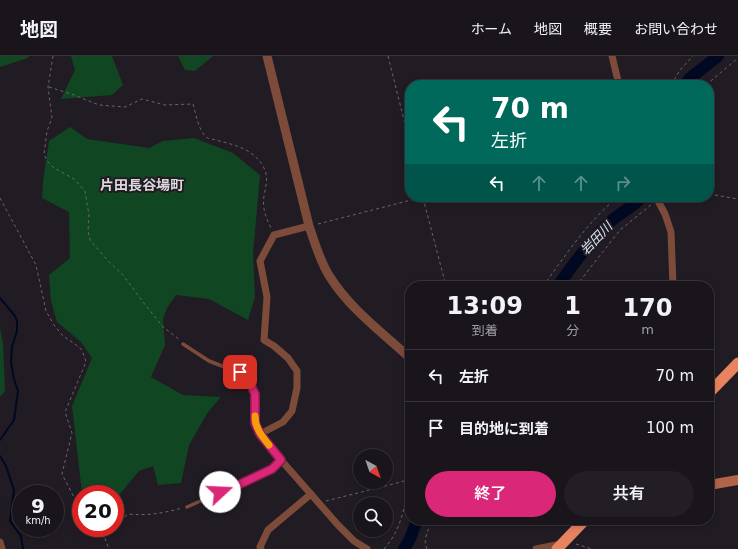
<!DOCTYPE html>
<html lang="ja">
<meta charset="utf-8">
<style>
:root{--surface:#19151b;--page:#221e24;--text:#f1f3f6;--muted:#9f9fa3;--line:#37343a;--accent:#db2777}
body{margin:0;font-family:"DejaVu Sans","Noto Sans JP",sans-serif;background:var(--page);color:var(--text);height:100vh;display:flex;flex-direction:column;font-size:15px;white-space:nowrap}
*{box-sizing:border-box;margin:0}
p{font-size:13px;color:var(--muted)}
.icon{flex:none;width:22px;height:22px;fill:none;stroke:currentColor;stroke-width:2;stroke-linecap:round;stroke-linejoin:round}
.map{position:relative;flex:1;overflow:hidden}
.panel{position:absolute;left:405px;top:225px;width:309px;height:244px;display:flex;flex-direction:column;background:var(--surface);border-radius:16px;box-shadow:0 2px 6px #0003,0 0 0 1px var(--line)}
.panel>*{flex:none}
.hud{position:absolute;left:405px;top:24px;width:309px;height:122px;border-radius:16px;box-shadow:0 2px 6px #0003,0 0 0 1px var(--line);background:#00695c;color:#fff;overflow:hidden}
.needle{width:26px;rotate:140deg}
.fabs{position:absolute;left:353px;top:393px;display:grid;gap:8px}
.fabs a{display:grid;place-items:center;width:40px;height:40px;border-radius:50%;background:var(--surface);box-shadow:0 2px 6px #0003,0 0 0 1px var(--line);font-size:20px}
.speed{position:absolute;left:12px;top:429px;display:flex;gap:8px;font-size:20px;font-weight:700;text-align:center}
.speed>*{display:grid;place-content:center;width:52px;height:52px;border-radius:50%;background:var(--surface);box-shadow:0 2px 6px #0003,0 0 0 1px var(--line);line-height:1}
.speed small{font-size:10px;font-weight:400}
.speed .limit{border:6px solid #d22;background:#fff;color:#111}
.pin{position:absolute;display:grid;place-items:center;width:34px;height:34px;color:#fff;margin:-17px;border-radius:8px;box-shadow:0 2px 6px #0006}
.me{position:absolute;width:44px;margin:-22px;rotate:70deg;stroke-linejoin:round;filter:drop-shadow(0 0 3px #0008)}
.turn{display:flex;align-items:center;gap:14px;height:84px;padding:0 20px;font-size:18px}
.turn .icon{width:52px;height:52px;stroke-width:2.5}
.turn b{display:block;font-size:28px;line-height:34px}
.lanes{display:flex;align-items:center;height:38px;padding:0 20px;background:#0003;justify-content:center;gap:20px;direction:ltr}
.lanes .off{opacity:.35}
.eta{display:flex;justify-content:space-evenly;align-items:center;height:68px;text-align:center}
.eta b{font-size:24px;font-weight:600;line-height:28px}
.cta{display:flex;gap:8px;margin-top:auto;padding:8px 20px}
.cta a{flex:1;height:46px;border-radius:24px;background:var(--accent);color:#fff;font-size:16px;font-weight:600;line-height:46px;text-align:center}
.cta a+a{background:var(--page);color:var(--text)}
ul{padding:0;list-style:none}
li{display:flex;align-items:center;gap:12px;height:52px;padding:0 20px;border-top:1px solid var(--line)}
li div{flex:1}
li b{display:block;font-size:15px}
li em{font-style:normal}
header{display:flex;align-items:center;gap:24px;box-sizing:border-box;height:56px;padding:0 20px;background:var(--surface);border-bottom:1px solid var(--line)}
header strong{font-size:19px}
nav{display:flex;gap:22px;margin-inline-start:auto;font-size:14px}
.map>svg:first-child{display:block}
.green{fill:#104621}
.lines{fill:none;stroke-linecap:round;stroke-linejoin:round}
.stream{stroke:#000822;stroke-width:2}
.river{stroke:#000822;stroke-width:12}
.path{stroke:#6b666d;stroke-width:1;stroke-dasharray:3 3;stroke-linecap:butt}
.service{stroke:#7d4b3a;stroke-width:3.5}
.minor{stroke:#7d4b3a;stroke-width:7}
.tertiary{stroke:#7d4b3a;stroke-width:9}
.secondary{stroke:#b36348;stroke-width:10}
.trunk{stroke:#e88360;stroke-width:11}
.route-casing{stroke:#8e194d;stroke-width:10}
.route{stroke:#db2777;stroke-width:7}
.slow{stroke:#f59e0b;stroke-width:7}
.labels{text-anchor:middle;stroke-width:4;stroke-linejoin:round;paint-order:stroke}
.water-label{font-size:13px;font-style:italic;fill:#d7e4f5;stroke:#211c24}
.quarter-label{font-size:14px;font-weight:bold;fill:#ddd9df;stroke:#211c24}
</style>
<header>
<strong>地図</strong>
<nav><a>ホーム</a><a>地図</a><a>概要</a><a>お問い合わせ</a></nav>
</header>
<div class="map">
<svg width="738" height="493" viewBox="0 0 738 493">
<rect width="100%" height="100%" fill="#211c24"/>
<!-- green -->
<g class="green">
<path d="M0,0h29l-1,2 -28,9z"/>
<path d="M71,0h41l11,29 -11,10 -51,4 14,-29z"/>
<path d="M178,0h35l-18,15 -10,-1z"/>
<path d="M70,71l17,12 62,9 14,-7 31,-3 39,15 27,22 -7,79 2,43 -7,23 -39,-21 -33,-4 -9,13 -4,11 2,26 -14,32 32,18 38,2 -13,15 -19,33 -8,38 -23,2 -5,-19 -14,5 -24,29v-6l-33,-1 -10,-87 20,-48 -11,-16 -24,-20 -6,-21 -2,-26 21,-17 -1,-46 -27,-14 1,-16 6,-41z"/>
<path d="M0,272l3,16 2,47 -5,6z"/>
</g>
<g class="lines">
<!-- stream -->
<g class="stream">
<path d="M0,242l15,18 2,5v10l-5,16 -1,16 3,16 4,12 -4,29 -14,20"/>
<path d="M0,400l6,10 8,24 -4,31 11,15 2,13"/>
</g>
<!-- river -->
<g class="river">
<path d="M685,29l4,-6 29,-23"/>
<path d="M558,230c15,-22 31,-43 50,-62 11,-11 23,-15 34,-27"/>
<path d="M404,493l6,-10 7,-19"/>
</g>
<!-- path -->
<g class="path">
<path d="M53,0l-5,31 4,31 -5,13 -3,23 3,7 7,7 20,11 11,12 4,24 -1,16 2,9 18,21 15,14 20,27 20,25 17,13"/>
<path d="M388,0l22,88"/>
<path d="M671,29l9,-15 13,-14"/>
<path d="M706,29l32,-27"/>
<path d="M49,31l25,8 25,10 26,2 17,-8 23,6 28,-1c3,10 5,24 12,32 2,3 7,3 11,4 18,5 36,8 47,26 6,11 3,18 1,30 -2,12 2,22 7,32"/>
<path d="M709,138l29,5"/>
<path d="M0,142l36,67 10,46 8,14 9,11 12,8 7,6 4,12 -21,50 7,21 -10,41 15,29 4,4"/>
<path d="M423,142l23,88"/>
<path d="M318,168l105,-27"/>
<path d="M543,230c23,-31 44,-64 75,-89"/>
<path d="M576,230l44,-56 32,-26"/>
<path d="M326,445l71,-18 13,-4"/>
<path d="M115,468l13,-10c20,2 36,-1 54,-6"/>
<path d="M99,472l4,5 6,16"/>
<path d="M104,476l5,-4"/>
<path d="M576,488l16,5"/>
<path d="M384,493c19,-22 20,-42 25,-69"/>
<path d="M427,493c-5,-10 2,-19 5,-29"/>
</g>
<!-- service -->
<g class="service">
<path d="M183,288l26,17 31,12 9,8 6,12v30l5,11"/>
<path d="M187,451l85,-38 9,-9"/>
</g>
<!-- minor -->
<g class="minor">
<path d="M612,0l7,29"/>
<path d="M656,141l9,17 6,18 2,54"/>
<path d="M309,170l-35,9 -14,26 7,36 -3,43 10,6 14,12 9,13v17l-5,23 -9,11 -23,12 21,26 57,65 16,16 13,8"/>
<path d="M0,486l2,7"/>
<path d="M261,493l-1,-2 8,-17 43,-36"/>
<path d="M536,493l25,-5"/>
</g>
<!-- tertiary -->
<path class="tertiary" d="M267,0l42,170c6,17 11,36 21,51 20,32 53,56 80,81"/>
<!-- secondary -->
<path class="secondary" d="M709,429l29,-5"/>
<!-- trunk -->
<g class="trunk">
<path d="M709,337l29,-30"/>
<path d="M557,493l28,-29"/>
</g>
</g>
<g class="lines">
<defs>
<path id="route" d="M220,436l18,-7 34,-16 9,-9 -21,-26 -5,-11v-29l-6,-13 -9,-9"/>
</defs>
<!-- route casing -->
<use href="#route" class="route-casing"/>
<!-- route -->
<use href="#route" class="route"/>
<!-- slow -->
<path class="slow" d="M255,360c0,12 7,20 14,29"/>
</g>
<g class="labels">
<!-- water labels -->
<g class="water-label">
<text transform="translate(596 182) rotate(-46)" y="5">岩田川</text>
</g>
<!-- quarter labels -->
<g class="quarter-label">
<text x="142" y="134">片田長谷場町</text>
</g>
</g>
</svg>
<div class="fabs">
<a><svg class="needle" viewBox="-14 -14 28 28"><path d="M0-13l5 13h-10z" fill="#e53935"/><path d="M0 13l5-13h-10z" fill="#9f9fa3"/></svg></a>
<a><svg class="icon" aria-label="search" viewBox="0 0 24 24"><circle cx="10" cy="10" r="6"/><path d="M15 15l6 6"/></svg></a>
</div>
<div class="speed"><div>9<small>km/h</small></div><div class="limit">20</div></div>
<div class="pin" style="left:240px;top:316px;background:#d93025"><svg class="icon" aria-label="arrive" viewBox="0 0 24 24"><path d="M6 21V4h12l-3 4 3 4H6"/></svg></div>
<svg class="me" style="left:220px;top:436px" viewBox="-20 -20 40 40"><circle r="19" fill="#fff"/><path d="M0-13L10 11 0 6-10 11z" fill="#db2777"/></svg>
<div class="hud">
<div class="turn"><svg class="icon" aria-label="left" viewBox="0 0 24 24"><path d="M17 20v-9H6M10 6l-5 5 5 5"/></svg><div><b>70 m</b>左折</div></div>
<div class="lanes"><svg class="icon" aria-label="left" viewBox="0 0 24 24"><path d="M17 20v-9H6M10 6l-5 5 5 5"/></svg><svg class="icon off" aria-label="ahead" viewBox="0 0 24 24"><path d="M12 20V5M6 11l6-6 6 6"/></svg><svg class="icon off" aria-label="ahead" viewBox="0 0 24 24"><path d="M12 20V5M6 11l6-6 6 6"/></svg><svg class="icon off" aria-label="right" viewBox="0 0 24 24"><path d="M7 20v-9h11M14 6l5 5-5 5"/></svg></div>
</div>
<section class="panel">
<div class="eta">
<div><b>13:09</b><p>到着</p></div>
<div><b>1</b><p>分</p></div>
<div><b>170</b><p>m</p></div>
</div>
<ul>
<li><svg class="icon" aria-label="left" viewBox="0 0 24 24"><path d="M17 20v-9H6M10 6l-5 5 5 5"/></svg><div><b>左折</b></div><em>70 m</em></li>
<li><svg class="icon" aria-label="arrive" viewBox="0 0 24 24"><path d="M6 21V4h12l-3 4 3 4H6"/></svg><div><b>目的地に到着</b></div><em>100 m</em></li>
</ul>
<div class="cta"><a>終了</a><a>共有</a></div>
</section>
</div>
